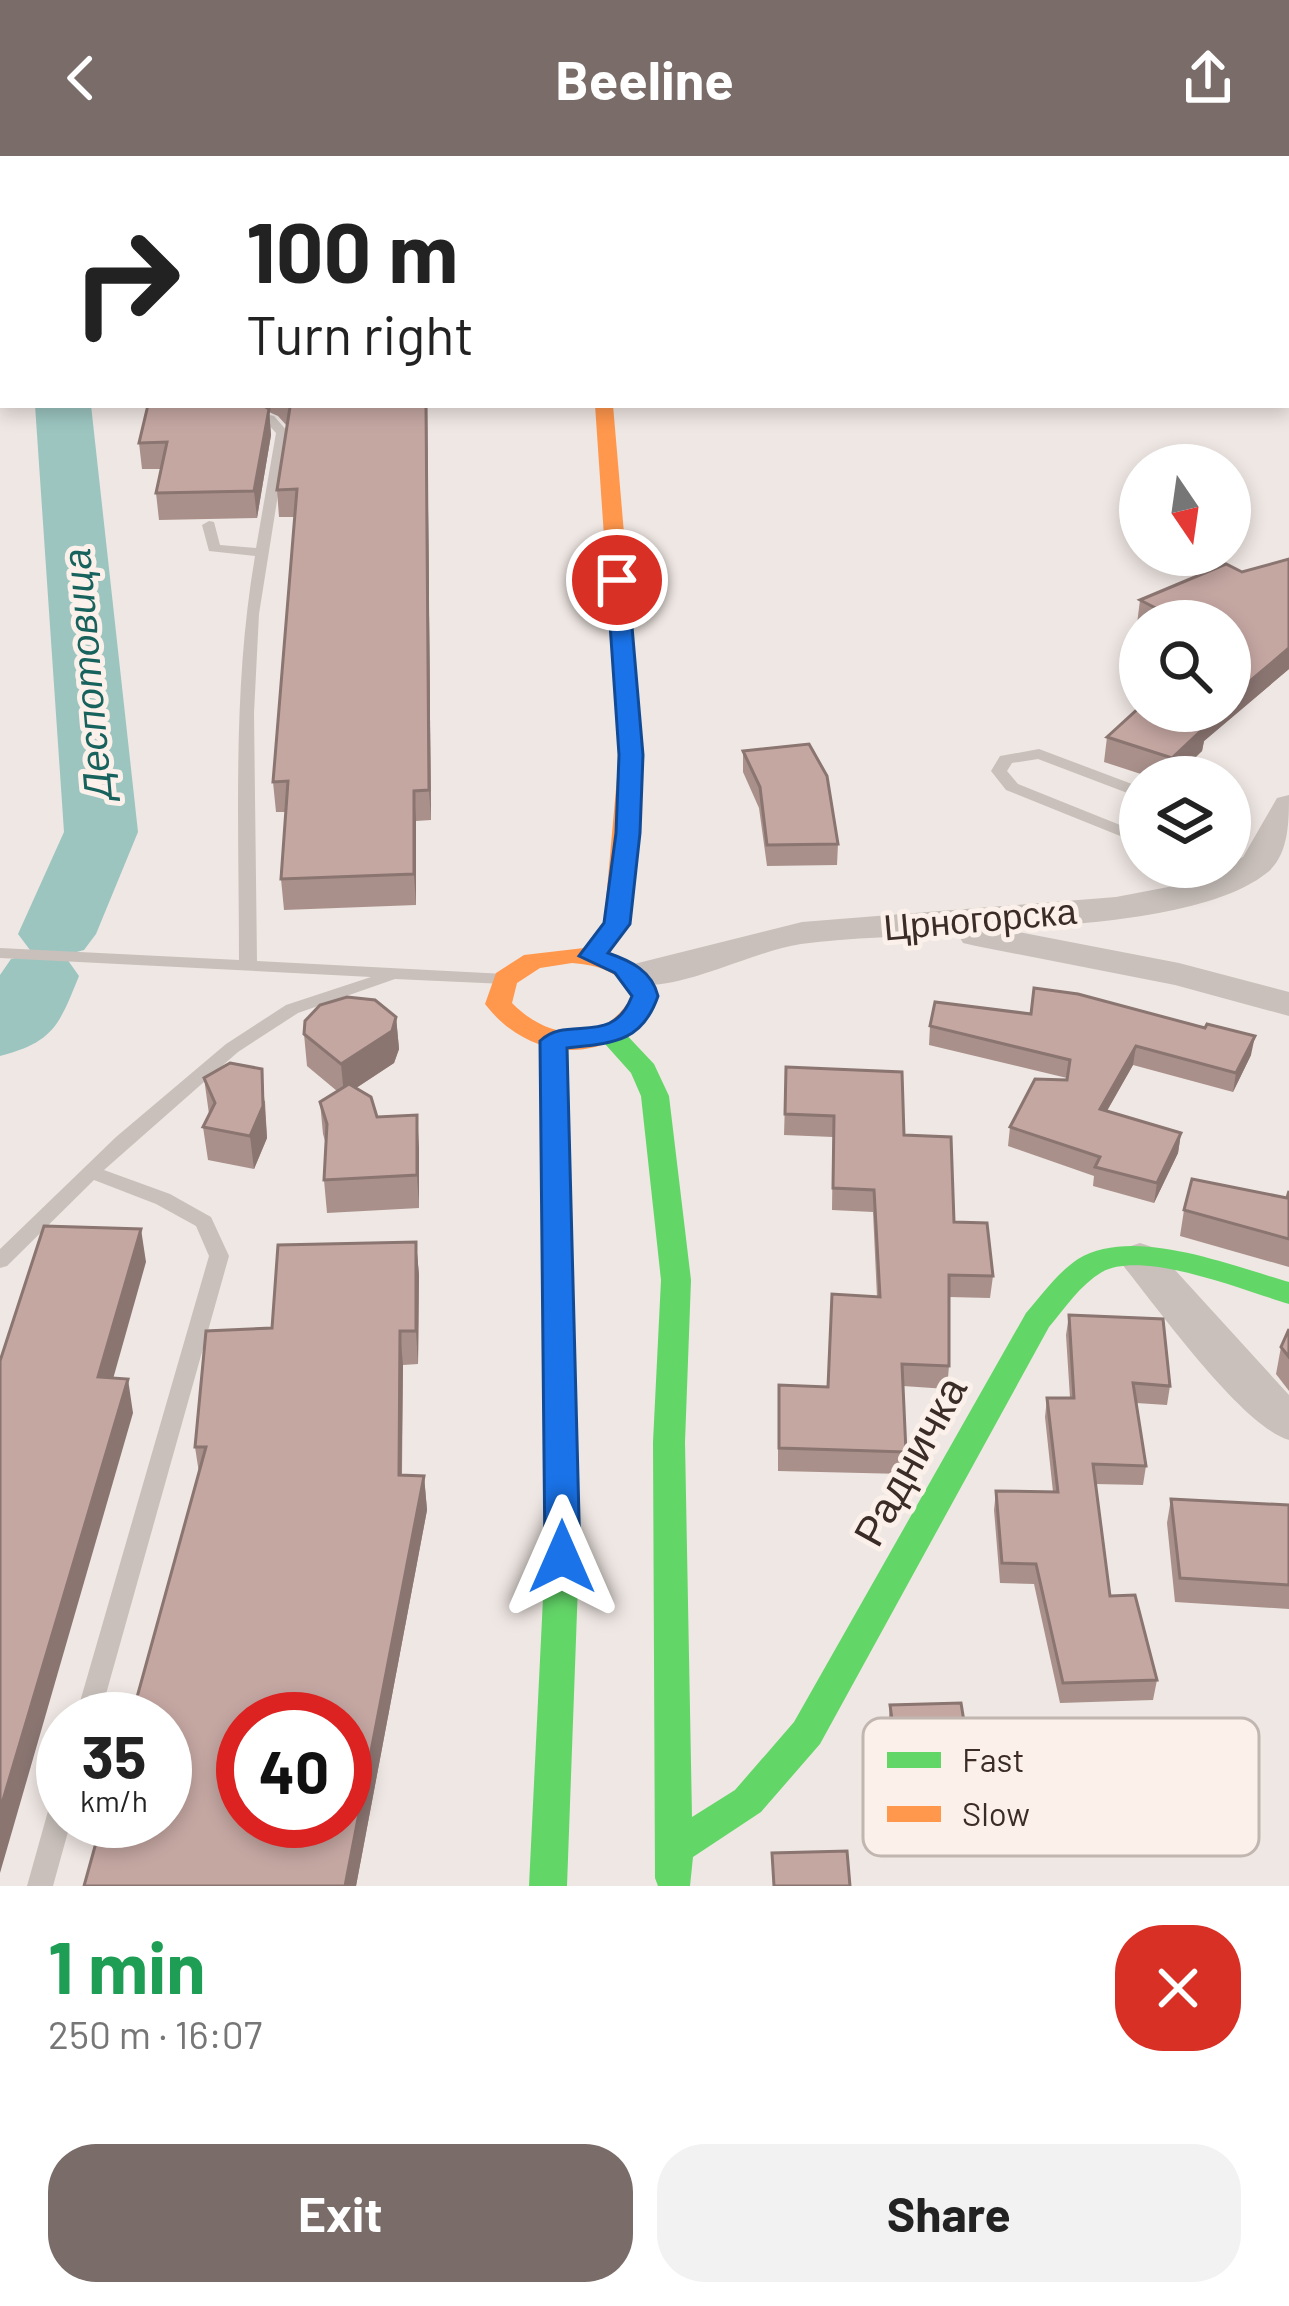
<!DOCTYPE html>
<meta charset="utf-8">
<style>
:root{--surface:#fff;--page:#f2f2f2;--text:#222;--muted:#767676;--accent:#7a6d69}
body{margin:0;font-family:Barlow,sans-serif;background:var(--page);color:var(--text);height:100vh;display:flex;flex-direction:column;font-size:45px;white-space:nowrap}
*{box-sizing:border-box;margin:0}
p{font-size:39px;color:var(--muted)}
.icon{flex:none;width:66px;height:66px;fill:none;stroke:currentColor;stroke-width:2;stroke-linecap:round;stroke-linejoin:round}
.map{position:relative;height:1730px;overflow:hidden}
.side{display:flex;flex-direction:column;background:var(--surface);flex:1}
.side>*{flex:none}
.top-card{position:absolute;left:0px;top:0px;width:1290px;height:252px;box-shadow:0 6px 18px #0003;background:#fff;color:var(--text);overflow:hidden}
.needle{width:78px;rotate:167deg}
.controls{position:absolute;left:1119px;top:288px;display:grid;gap:24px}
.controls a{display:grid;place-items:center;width:132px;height:132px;border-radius:50%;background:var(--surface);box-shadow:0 6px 18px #0003;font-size:60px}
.speed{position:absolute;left:36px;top:1536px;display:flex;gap:24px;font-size:60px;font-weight:700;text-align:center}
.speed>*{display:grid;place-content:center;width:156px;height:156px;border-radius:50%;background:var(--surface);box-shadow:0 6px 18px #0003;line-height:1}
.speed small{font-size:30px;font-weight:400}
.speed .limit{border:18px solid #d22;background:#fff;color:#111}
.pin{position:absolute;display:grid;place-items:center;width:102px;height:102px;color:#fff;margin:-51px;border:6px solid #fff;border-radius:50%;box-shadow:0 3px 12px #0007}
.me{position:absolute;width:132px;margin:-66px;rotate:0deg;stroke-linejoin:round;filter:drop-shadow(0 0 9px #0008)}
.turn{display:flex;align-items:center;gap:42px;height:252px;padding:0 48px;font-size:54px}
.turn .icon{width:156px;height:156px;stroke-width:2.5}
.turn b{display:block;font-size:84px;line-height:102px}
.round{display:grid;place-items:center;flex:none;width:126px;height:126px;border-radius:48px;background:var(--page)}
.head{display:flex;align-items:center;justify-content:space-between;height:204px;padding:0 48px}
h1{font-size:72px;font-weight:700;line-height:90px;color:#1e9e55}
.cta{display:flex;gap:24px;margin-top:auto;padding:24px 48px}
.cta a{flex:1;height:138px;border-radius:48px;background:var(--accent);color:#fff;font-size:48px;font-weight:700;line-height:138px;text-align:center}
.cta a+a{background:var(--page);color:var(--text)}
header{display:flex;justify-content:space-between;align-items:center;height:156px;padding:0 48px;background:var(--accent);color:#fff;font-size:54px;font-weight:700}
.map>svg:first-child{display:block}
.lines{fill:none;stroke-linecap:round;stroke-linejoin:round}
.river{fill:#9cc5c0;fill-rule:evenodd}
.lane{fill:#c9c0bb;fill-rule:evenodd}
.street{fill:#c9c0bb;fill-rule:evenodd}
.fast{fill:#63d668;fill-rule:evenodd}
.slow{fill:#ff974d;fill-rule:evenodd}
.wall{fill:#a9908b}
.shaded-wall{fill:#8a7571}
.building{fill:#c5a7a2;stroke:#8a7571;stroke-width:3;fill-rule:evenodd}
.route{fill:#1a73e8;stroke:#114b97;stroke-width:3}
.labels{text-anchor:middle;stroke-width:10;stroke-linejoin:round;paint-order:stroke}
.street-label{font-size:36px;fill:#3b2c28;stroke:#fcf1ea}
.water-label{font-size:39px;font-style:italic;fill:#18625d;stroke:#fcf1ea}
.near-street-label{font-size:42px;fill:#3b2c28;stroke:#fcf1ea}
.key{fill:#fcf1ea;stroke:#c2b6b0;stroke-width:3}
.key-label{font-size:33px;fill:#3b2c28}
</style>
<header><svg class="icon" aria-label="back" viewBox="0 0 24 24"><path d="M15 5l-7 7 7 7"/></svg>Beeline<svg class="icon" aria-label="share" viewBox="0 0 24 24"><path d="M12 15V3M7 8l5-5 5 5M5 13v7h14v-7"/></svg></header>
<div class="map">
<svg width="1289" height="1730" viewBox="0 0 1289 1730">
<rect width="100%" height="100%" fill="#efe7e3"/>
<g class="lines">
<!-- river -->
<g class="river">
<path d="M225,0h48l-50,3z"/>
<path d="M35,249h56l47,427 -42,102 -12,16 -26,7 9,2 12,17c-20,49 -25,66 -79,80v-81l11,-16 27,-6 -8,-3 -12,-16 46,-102z"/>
</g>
<!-- lane -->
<g class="lane">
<path d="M362,0h17l-5,3h-17z"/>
<path d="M248,254l26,6 14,16 -29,182 -5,99 3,248 248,13 9,5 -9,5 -110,-5 -97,34 -60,39 -134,118 66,24 41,23 18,39 -130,463h-24l134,-463 -13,-30 -40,-22 -62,-24 -87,86 -7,2v-19l116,-112 110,-93 60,-39 85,-28 -371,-19v-10l239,12c0,-135 -7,-270 16,-404l-46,-5 -7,-26 7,-4 5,1 6,23 36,3 20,-115 -10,-11 -22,-5 -2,-3z"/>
<path d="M1039,593l101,38v8l-10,-1 -92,-35 -26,4 -5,8 11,13 122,49v11l-134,-54 -15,-19 9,-15z"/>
<path d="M1198,711h22l17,10 -8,5z"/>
<path d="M63,1637v28h8l-18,65h-26l23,-82 4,-7z"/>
</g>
<!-- street -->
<g class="street">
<path d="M1289,639c0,26 0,59 -21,77 -57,46 -188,51 -260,58l171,33 110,29v24l-114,-31 -199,-39 -13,-3 -5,-9c-52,3 -106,3 -157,10 -54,8 -126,52 -179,39l-6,-8 6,-8 180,-45 314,-25 73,-14 54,-26 34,-59z"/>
<path d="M1140,1087l15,5 134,147v45c-47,-14 -130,-130 -164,-172l-7,-10 7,-10z"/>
</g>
<!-- fast -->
<g class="fast">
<rect x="582" y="0" width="16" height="3"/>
<path d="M611,871l10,2 33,35 15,32 22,184 -6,162 7,375 43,-27 59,-68 232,-409c16,-18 31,-40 52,-54 55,-34 154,7 211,23v22c-44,-13 -146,-55 -187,-32 -22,13 -37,36 -53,55l-229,417 -59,68 -68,45 -3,29h-32l-3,-8 -2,-436 8,-162 -20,-184 -10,-23 -34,-38z"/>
<path d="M554,877l14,8 11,516 -12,329h-38l16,-329 -5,-516z"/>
</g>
<!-- slow -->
<path class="slow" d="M595,249h18l30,350 -13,169 -22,29 26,11 24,32c-39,70 -125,71 -173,8l11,-31 28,-18 60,-7 20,-25 15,-168zM572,807c26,2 48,8 60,33 -28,50 -83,45 -120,7l5,-20 23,-15z"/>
</g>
<!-- wall -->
<g class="wall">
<path d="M148,249h279l4,415 -15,1v84l-132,5 -3,-31 5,-67h-10l-3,-30 22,-265h-16l-2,-27 10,-64 -9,-10 -9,-4 2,23 -14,83 -98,2 -3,-27 5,-24h-19l-3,-26z"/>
<path d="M1289,403v110l-85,72 -2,10 -27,26h-25l-46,-15 3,-25 33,-26 90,-90h-90v4l-3,-1 3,-24z"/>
<path d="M743,595l95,93 -1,21 -70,1 -8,-58 -16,-36z"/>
<path d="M396,861l3,32 -5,14 -38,25 21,29 40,-2 2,93 -92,5 -3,-33 2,-36 -3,-10 -3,-32 17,-11 -30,-25 -3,-32z"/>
<path d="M930,870l321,29 -18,37 -100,-27 -26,46 74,22 -3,20 -24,50 -61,-17 1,-10 -86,-30 2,-19 57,-49 -138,-33z"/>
<path d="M786,911l118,68 50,87 39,54 -3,22 -41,-1v69l-2,23 -44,-3 3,66 -2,22 -126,-3v-63l50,-21 49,-90 -4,-85 -41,-2 1,-73 -49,-2z"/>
<path d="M204,922l61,23 2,37 -13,31 -46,-9 -5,-33 6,-13z"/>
<path d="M1289,1035v76l-109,-31 4,-26 103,-12z"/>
<path d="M416,1086l3,33 -1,89 -15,1 -1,110 22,1 3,34 -71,376h-272l115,-413 -4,-26 77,-119z"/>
<path d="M1069,1159l101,71 -3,19 -31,-2 10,63 -3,19 -48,-1 15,112 47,84 -4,20 -93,3 -26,-119 -34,-1 -6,-73 2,-19 57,1 -8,-75 2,-19h23l-4,-63z"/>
<path d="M1289,1173v62l-13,-17 5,-27z"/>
<path d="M1171,1343l118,6v104l-114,-7 -8,-79z"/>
<path d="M890,1549l86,91 -3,24 -72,2 -13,-93z"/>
</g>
<!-- shaded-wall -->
<g class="shaded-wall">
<path d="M426,249h1l4,415 -2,-30z"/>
<path d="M269,253l2,26 -14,83 -3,-27z"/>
<path d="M1289,492v21l-85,72 -2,10 -27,26h-6l3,-19 27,-34 15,-13h16v-13z"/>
<path d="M414,635l2,30v84l-2,-31z"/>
<path d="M396,861l3,32 -5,14 -50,33 -3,-32z"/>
<path d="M1255,880l-4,19 -18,37 3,-19z"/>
<path d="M1136,890l-3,19 -36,63 3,-19z"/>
<path d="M262,913l5,69 -13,31 -4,-33z"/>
<path d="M417,959l2,32v61l-2,-33z"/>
<path d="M1181,977l-3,20 -24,50 3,-20z"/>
<path d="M141,1073l5,33 -42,149 -6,-34z"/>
<path d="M416,1086l3,33 -1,89 -2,-33z"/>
<path d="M400,1175l3,34 -2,144 -2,-34z"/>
<path d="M128,1223l5,34 -133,460v-63z"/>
<path d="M424,1320l3,34 -71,376h-11z"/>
</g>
<!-- building -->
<g class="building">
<path d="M148,249h114l7,4 -15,82 -98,2 11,-51 -28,1z"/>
<path d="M289,249h137l3,385 -15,1v83l-133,5 7,-98 -15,1 24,-293 -20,1 13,-83z"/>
<path d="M1289,403v89l-59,50v-77h-49l-41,-21 86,-36 16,8z"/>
<path d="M1140,551v4h74l-15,13 7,2 -34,32 -65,-21z"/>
<path d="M809,588l18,32 11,68 -71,1 -7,-58 -17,-36z"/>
<path d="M1034,832l44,6 127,34 2,-4 48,12 -19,37 -100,-27 -36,63 81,24 -24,50 -62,-16 5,-10 -90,-30 25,-48 32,1 3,-20 -140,-34 5,-24 96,12z"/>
<path d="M347,841l28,3 21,17 -4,14 -51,33 -37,-30 1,-13 15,-16z"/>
<path d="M230,907l32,6 1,37 -13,30 -47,-9 12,-24 -11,-25z"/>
<path d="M786,911l116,5 2,63 47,2 3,85 33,1 6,53 -44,-1v91l-47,-2 4,88 -127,-4v-63l49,2 4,-93 48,3 -6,-107 -41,-2 1,-72 -49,-2z"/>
<path d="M349,928l22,13 6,20 40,-2v60l-93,5 3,-56 -7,-22z"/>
<path d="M1192,1023l95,19 2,-7v48l-105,-29z"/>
<path d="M44,1070l97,3 -43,148 30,2 -128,431v-449z"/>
<path d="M416,1086v89h-16l-1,144 25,1 -79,410h-261l18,-65h63v-102h-34l75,-272h-11l11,-116 66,-3 6,-83zM243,1563h102v102h-102z"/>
<path d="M1069,1159l94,4 7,67 -37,-3 13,83 -53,-2 17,132 25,-1 22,85 -94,3 -27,-119 -34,-1 -6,-72 62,1 -11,-94h27z"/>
<path d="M1289,1173v28l-8,-10z"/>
<path d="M1171,1343l118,6v80l-109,-7z"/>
<path d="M961,1547l15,93 -73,2 -13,-93z"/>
<path d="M847,1695l3,35h-76l-2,-33z"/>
</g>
<!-- route -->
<path class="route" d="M617,418l11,6 15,175 -3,78 -10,91 -22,29c23,8 44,18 50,43 -16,47 -46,47 -91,52l13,509 -5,10 -13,4 -12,-4 -5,-10 -5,-516c28,-27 72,7 92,-45l-17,-23 -36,-17 25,-33 12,-90 3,-78 -12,-175z"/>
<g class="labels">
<!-- street labels -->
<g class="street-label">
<text transform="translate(980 763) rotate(-5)" y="13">Црногорска</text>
</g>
<!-- water labels -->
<g class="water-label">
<text transform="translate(87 518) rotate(-95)" y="14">Деспотовица</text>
</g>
<!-- near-street labels -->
<g class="near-street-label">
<text transform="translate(910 1305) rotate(-61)" y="15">Радничка</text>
</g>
</g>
<!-- legend -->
<rect x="863" y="1562" width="396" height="138" rx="18" class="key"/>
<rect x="887" y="1596" width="54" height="16" fill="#63d668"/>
<rect x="887" y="1650" width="54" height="16" fill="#ff974d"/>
<g class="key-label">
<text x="962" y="1616">Fast</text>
<text x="962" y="1670">Slow</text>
</g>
</svg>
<div class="controls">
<a><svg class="needle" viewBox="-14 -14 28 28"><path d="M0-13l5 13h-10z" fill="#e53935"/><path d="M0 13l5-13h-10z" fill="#767676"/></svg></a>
<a><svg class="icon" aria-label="search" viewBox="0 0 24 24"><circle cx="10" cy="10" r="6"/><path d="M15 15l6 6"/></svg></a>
<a><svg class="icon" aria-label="layers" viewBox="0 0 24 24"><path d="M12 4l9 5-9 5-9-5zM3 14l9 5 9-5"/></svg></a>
</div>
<div class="speed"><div>35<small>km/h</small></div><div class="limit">40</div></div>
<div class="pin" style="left:617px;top:424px;background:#d93025"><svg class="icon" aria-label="arrive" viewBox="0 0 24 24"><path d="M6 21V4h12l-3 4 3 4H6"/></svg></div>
<svg class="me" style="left:562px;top:1401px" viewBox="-20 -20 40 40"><path d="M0-17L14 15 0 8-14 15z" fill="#1a73e8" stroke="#fff" stroke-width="4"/></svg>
<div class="top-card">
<div class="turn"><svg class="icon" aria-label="right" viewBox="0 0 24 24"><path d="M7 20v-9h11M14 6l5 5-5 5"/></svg><div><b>100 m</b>Turn right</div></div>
</div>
</div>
<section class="side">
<div class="head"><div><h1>1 min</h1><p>250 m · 16:07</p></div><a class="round" style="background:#d93025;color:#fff"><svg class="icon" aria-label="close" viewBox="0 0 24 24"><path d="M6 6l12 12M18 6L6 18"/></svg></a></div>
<div class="cta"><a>Exit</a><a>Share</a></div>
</section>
